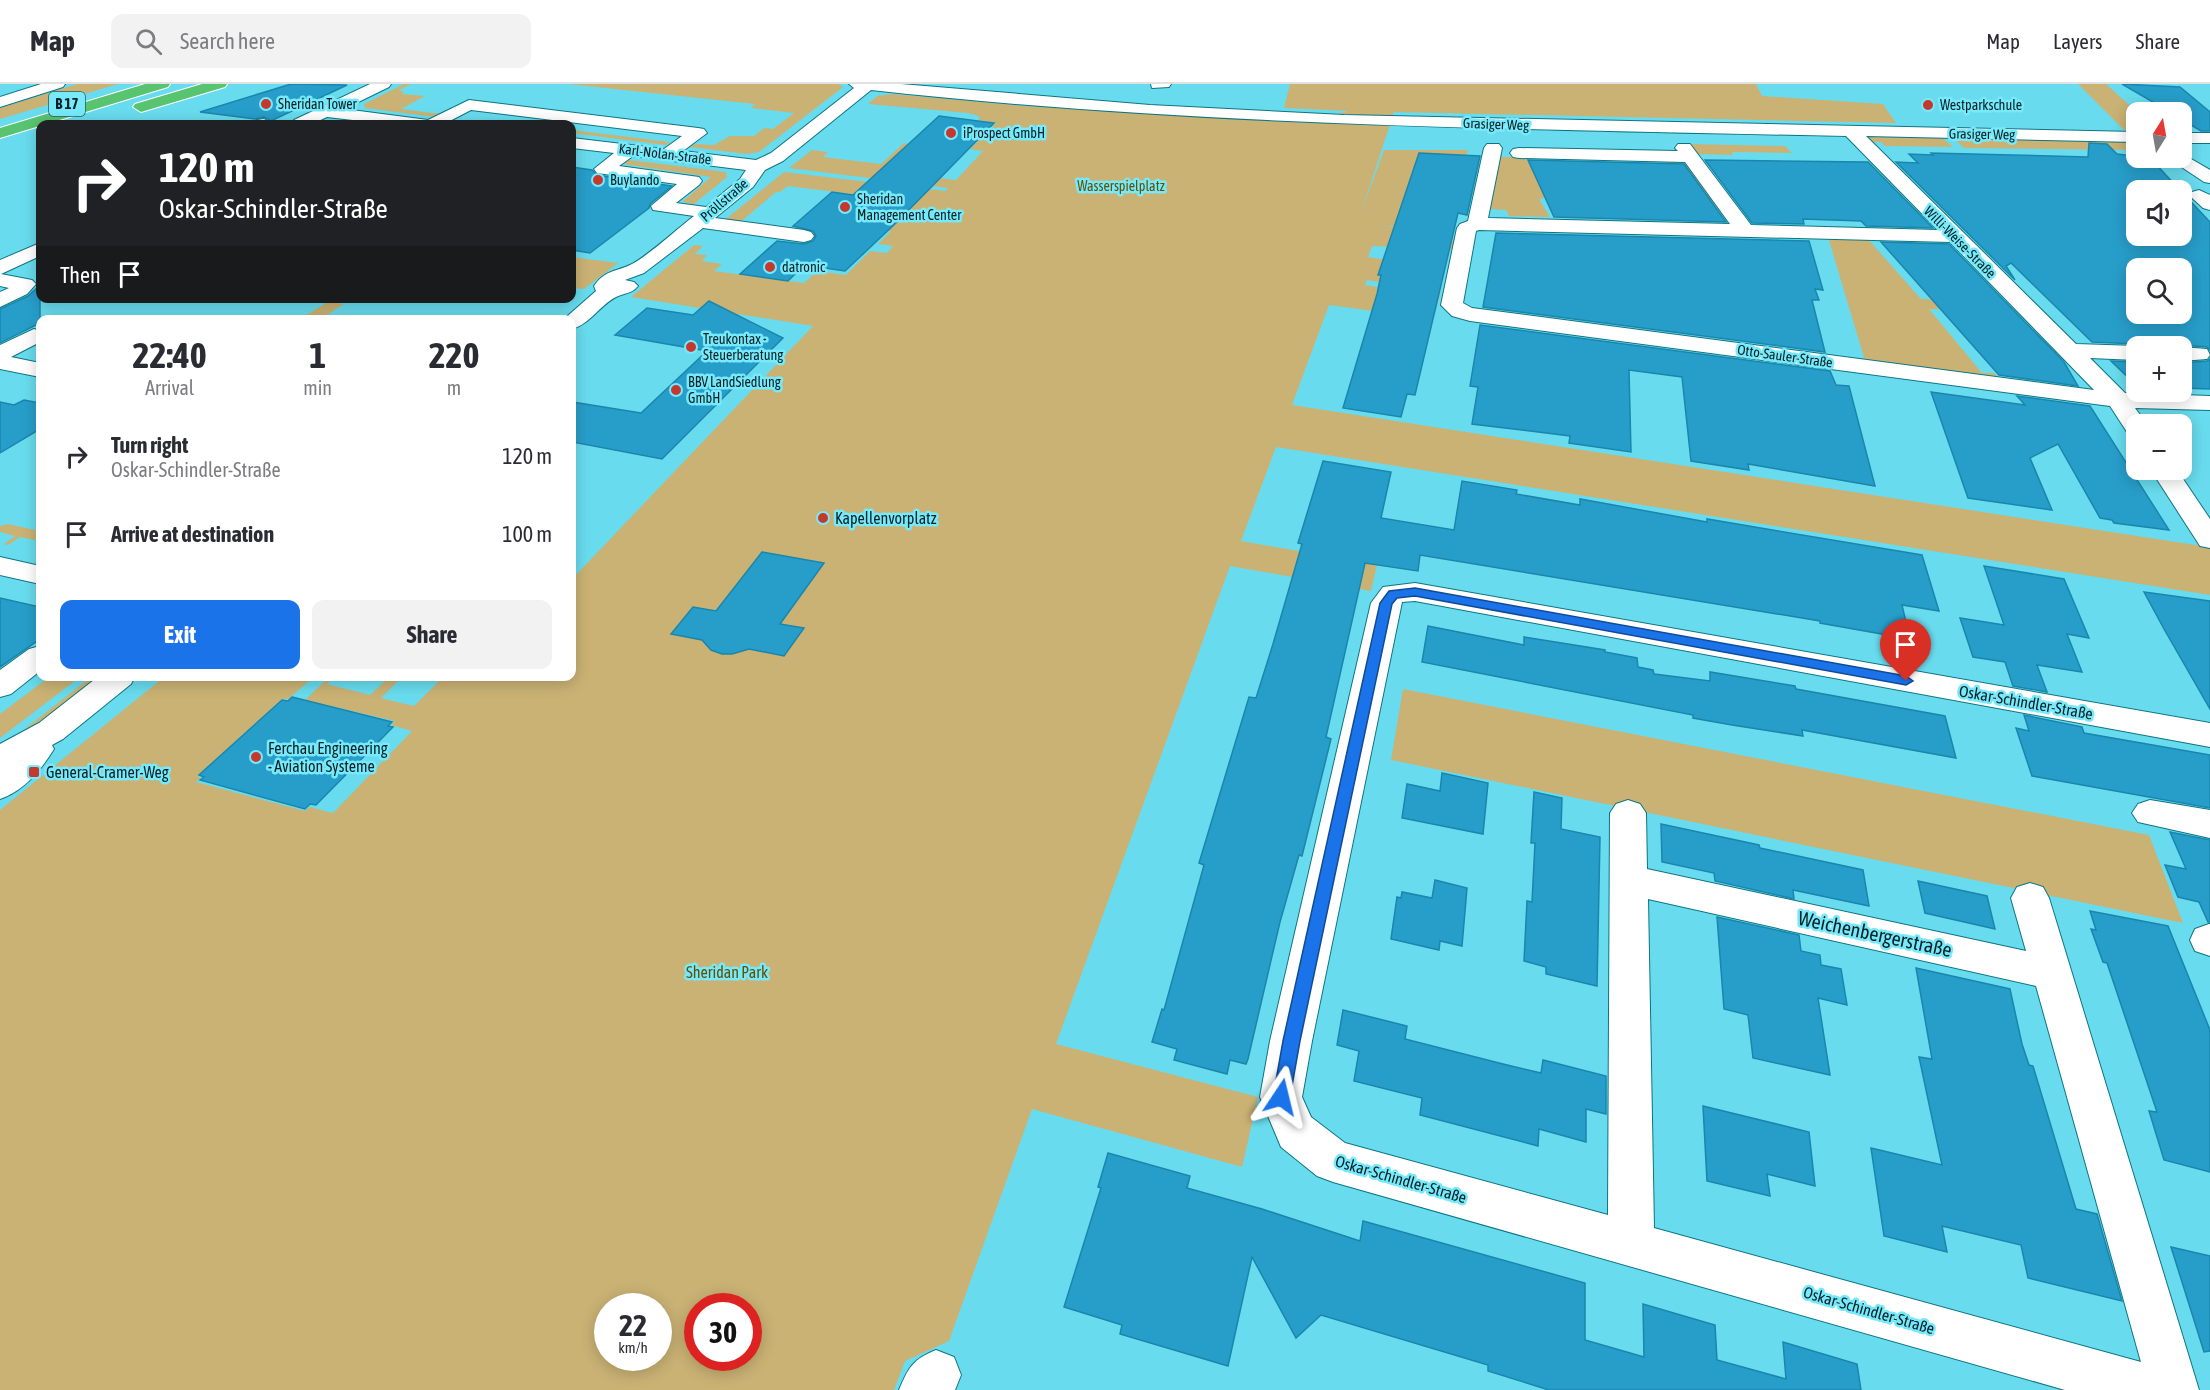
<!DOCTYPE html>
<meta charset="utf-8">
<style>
:root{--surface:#fff;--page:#f2f2f3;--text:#2b2b33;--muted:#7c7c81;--line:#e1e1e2;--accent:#1a73e8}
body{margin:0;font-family:"Asap Condensed",sans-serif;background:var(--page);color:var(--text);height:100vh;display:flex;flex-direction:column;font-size:22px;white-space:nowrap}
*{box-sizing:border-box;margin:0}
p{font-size:20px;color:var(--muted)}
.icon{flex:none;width:33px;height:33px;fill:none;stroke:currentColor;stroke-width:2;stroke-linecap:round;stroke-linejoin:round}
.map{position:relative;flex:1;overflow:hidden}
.panel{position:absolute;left:36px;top:231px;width:540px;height:366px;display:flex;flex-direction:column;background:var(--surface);border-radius:12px;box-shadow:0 3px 15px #0003}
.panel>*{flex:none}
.top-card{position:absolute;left:36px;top:36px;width:540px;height:183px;border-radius:12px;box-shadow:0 3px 15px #0003;background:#202124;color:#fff;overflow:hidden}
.needle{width:39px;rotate:11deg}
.fabs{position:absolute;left:2126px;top:18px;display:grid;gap:12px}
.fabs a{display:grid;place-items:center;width:66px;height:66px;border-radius:12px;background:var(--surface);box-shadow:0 3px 15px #0003;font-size:30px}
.speed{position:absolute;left:594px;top:1209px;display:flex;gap:12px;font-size:30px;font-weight:700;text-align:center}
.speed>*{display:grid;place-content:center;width:78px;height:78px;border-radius:50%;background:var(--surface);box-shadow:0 3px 15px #0003;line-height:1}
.speed small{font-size:15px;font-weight:400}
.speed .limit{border:9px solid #d22;background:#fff;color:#111}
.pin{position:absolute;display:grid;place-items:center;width:51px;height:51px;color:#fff;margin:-62px -26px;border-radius:50% 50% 50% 0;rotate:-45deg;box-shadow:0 0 6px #0007}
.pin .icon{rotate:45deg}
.me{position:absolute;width:66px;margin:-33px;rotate:10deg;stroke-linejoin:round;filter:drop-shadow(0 0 4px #0008)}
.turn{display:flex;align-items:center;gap:21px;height:126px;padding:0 24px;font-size:27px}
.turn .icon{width:78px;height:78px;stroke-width:2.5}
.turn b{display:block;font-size:42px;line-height:51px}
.then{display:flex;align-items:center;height:57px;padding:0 24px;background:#0003;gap:12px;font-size:22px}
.eta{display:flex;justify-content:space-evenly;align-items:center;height:102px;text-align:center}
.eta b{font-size:36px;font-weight:700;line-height:42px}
.primary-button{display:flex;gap:12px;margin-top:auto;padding:12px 24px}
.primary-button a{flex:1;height:69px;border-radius:12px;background:var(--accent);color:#fff;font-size:24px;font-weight:700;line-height:69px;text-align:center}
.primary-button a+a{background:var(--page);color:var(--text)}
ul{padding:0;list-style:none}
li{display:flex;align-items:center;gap:18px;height:78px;padding:0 24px}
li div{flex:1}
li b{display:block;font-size:22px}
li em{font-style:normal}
header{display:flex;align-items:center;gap:36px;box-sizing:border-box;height:84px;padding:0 30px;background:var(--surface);border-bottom:2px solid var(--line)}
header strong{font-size:28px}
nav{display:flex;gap:33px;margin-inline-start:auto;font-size:21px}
.search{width:420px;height:54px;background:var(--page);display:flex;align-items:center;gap:15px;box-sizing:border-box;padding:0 21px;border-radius:12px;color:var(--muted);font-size:22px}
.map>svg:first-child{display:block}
.green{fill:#cab274;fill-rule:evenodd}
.building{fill:#279eca;stroke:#1a86ac;stroke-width:1.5;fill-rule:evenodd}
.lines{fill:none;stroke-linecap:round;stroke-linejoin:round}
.minor-casing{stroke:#0d7582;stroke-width:2}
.highway-casing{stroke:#fff;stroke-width:2}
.minor{fill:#fff;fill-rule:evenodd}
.highway{fill:#58c470;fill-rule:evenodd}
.route{fill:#1a73e8;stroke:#114b97;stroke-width:1.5}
.poi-dot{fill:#c5382d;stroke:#76e9fb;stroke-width:2}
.labels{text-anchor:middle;stroke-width:5;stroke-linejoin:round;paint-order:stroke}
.far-poi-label{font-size:14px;fill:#072124;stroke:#76e9fb;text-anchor:start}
.far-street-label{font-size:14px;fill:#072124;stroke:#76e9fb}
.far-park-label{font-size:14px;fill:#654e00;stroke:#76e9fb}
.shield{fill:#76e9fb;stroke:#285d64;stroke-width:1.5}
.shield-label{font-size:15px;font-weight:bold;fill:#072124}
.poi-label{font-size:16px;fill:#072124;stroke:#76e9fb;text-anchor:start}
.street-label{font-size:16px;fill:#072124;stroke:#76e9fb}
.park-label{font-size:16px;fill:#654e00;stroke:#76e9fb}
.near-street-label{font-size:20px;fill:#072124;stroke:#76e9fb}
</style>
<header>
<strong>Map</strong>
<div class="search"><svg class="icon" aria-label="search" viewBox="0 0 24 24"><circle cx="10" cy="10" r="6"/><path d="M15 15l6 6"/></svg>Search here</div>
<nav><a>Map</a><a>Layers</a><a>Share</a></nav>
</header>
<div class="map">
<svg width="2210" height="1306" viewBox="0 0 2210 1306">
<rect width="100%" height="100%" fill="#68dcee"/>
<!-- green -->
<g class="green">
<path d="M77,0h41l-118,35v-11z"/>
<path d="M404,0h7l-12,6 5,2 -2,2 23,2 -24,13 39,5 -5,3 -70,-9 -1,-4z"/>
<path d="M568,0h271l4,3 -84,65 -13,2 -56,-7 5,-3 19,1 16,-9h24l10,-8 9,1 21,-16 -43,-5 4,-4z"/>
<path d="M1290,0h466l6,12 121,8 13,19 -502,-11 -33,101 23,-63h84l-2,5 -47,-1 35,73 -81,-1 31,1 49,10 -1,12 -80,-3 -4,11 26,4 -15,14h3l-3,7 -12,-2 -2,5 13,2 -2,7 65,-3 -8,28 -104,-14 -37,100 910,141 8,3v46l-934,-148 -35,94 136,24 -6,26 -141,-25 -174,478 202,53 -16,70 -210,-58 -83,232 -44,20 -11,29h-894v-580l164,-133 142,1 8,-1 -26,22h-6l-85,77 4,2 -5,4 109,29 5,-4 23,6 79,-82 -21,-6 4,-4 -90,-21 24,-23h5l-7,7 43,11 18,-17 10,3 -17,17 33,8 29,-29 129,-1v-97l241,-253 -182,-29 63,-52 9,1 -8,8 12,1 -5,6 20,3 -8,7 90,12 13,-12 29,4 24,-24 17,2 6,-7 -15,-2 13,-13 -16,-2 -24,-13 50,7 13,-13 -5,-1 6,-7 -127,-16 -8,6h-4l-38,32 -16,-2 62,-50 162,19 2,-3 -159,-20 23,-18 16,2 -5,5 58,7 23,-21 4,1 -28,27 76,9 27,-29 -13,-2 26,-26 -17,-3v-4l-11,-3 -100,-9 9,-8 15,-2 133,12 283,17 40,-12 -64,-3zM608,1222h50v52h-50zM698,1222h50v52h-50z"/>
<path d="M2078,0h28l31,28 -1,18h-12z"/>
<path d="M572,46l98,12 -4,3 -94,-12z"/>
<path d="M1873,53l70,1 10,9 -69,-1 -3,-4h-13l-4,-4z"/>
<path d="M1953,54l171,3 11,9 -171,-2z"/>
<path d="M1689,60l96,2 7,7 -60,-1 1,3 -37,-1z"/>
<path d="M1499,73h27l8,17 143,3 -11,-17 20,4 42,52 -15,-1 4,7h-4l-6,-8h16l-6,-8 -178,-23 6,15 -6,1 11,18 -41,-1 -3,-6 -17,-1z"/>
<path d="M630,76l96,12 1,5 -33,27 -12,-2 29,-25 -88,-13z"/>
<path d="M1828,153l39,1 54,61 53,1 15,10 -60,-1 53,64h12l6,6 -135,-18z"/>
<path d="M572,173l46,6 -34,26 -12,-1z"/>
<path d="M328,218l16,2 -23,15 -20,-1z"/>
<path d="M8,440l32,7v10l-20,-4 -12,8 -4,-1 11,-8 -15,-4v-6z"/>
<path d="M49,593h31l-80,61v-24z"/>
<path d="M91,593h12l-42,32 -39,22z"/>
<path d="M1403,605l746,146 34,88 -792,-163z"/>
</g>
<!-- building -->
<g class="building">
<path d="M291,0l56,1 -76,36 -7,-4 -9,2 -55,-7z"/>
<path d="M2122,0l58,3 30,25v19h-9l-20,-12v-7h-11z"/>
<path d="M939,32l55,7 -97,99 -52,49 -41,-6 -16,16 -48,-7 37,-33 27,3 9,-3 3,-5 -3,-5 -20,-5 39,-34 21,3z"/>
<path d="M2089,59l18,1 10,10 33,4 60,64v128l-3,-3 -26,-2 -42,1 -2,-2 -45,-2 -81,-79 -5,3 9,14 -119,-118 22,1 -9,-9 24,1 -2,-2 157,4zM2136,106h45v46h-45zM2136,184h45v46h-45z"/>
<path d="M1419,69l61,3 -13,59 -9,-2 -43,182 -8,-1 -6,23 -58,-9 34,-114 4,-19h-3z"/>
<path d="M1528,76l156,4 42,58 -172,-5z"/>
<path d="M1705,76l163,2 65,66 -67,-2 -5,-5 -58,-2 1,5 -52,-1z"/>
<path d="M572,83l20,3 5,5 75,11 -22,18 -1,4 -59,45 -18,-3z"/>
<path d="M1496,149l313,8 14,49 -8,-1 4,11h-7l13,52 -342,-45z"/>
<path d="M1881,158l68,2 115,118 14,24 -79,-11z"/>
<path d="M40,201v38l-40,20v-34l28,-13z"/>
<path d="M709,217l74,37 -121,121 -90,-17v-40l69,11 66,-62 -92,-16 32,-27 46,7z"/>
<path d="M1480,241l350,46 6,14 13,1 26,100 -127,-22 1,6 -58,-9 -9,-84 -53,-7 2,82 -62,-9 1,-7 -98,-12 6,-37 -8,-1z"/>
<path d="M2210,275v30l-29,-1v-25l26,-2z"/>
<path d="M2111,277l25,1v23z"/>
<path d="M1931,308l94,13 -8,-9 73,10 79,124 -55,-7 -2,-3 -12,-2 -42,-74 -28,14 22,52 -84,-12z"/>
<path d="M24,316l16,3v26l-40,24v-51l14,3z"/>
<path d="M1323,377l68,11 -10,46 73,12 8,-49 55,9 -1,4 64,11v-6l127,23v-3l215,36 17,56 -37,-6 8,34 -90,-16v-2l-400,-66 -2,16 -53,-8 -39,174 5,2 -29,117 -3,-1 -19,67 -32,137 -2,5 -16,-4 -3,14 -53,-14 3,-11 -25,-7 10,-33 2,1 40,-145 -5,-2 50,-166 7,1 17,-54 29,-100 -4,-1z"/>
<path d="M762,468l62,11 -44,61 24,4 -20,28 -35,-7 -17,5h-10l-11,-4 -9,-10 -31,-6 22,-27 23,4z"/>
<path d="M1984,482l80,13 25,59 -22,-4 15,38 -45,-7 10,27 -34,-6 -8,-24 -32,-5 -13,-39 44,7z"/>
<path d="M2144,508l66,9v108l-46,-80z"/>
<path d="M0,514l40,9v32l-40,28z"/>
<path d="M1428,542l96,19v-8l81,13v2l32,6 1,9 15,3 1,4 56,7v-9l85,14 1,3 149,27 11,42 -154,-28 1,6 -71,-11 -39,-7v-3l-271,-53z"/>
<path d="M292,613l100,25 -4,4 5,1 -77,78 -6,-1 -5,5 -105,-29 4,-3 -5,-2 83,-75 6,1z"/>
<path d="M2024,631l58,12 2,6 126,22v53l-178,-32 -16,-48 13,3z"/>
<path d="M1442,689l46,10 -5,51 -81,-16 5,-34 33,7z"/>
<path d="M1534,708l28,6 -1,31 39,8 -3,149 -51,-12v-7l-22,-6 3,-60 5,1 3,-59h-4z"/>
<path d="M1661,740l98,21 1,3 103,22 6,36 -76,-16 1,9 -79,-18 -1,-8 -52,-11z"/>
<path d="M2170,748l40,8v82h-2l-9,-20 -21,-5 -13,-32 21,4z"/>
<path d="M1435,796l32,8 -5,58 -22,-5 -1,9 -48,-11 6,-42 4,1 1,-6 30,6z"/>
<path d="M1918,797l69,15 8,33 -70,-16z"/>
<path d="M2090,827l78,15 42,104v142l-46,-12 -15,-49 8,1 -50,-149 -4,-1 -12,-33 5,1z"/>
<path d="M1717,833l82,18 2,16 19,4 1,10 20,4 6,36 -29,-7 12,77 -77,-17 -5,-43 -24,-6z"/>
<path d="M1916,884l94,21 12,55 7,21 4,1 43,143 21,5 25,87 -94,-23 -7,-33 -79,-19 5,26 -63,-16 -13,-88 71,17 -23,-108 13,2z"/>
<path d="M1343,926l64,16 -2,13 98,25 38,9 2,-13 63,16v38l-20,-5v33l-47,-13 -1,17 -118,-31 2,-17 -68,-17 5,-30 -22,-6z"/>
<path d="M1703,1022l106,26 6,54 -48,-12 3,22 -63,-15z"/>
<path d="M1108,1069l82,23 -3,12 75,21 98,32 3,-20 222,62v57l59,17 -1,-53 72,21 2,35 69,19 -3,-37 74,22 4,26h-312l-61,-19v-6l-167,-50 -25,23 -44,-81 -24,109 -108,-32 2,-9 -58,-18 37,-119 -3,-1z"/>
<path d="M2171,1163l39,9v95l-6,1z"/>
</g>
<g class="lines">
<defs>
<g id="minor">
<path d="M41,0h24l-2,3 -63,20v-10z"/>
<path d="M370,0h21l-2,3 -45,22 84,11 41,-20 229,28 6,1 3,4 -24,18 73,9 15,-7 83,-65 -5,-4h52l249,21 194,10 792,17v10l-270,-6 210,208 61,2 -1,14 -46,-2 35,35 85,3v14l-75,-2 12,16h-11v10l-9,-2 -17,-26 -640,-85 -18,-5 -11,-11 16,-77 3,-4 8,-3 16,-73 3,-4h12l3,4 -14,70 242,6 -45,-62 -166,-4 -6,-1 -3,-4 3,-4 6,-1 159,3 -3,-3 3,-4h12l61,81 187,5 -92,-94c-326,-7 -651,-10 -975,-46l-88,71 -18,9 -12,17 -38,31 89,12 7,2 3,4 -3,4 -7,2 -101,-14 -59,45 -19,7 9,2 4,4c-6,8 -14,7 -22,11 -16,8 -26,27 -44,32v-9h-9l33,-29 -2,-5c11,-16 21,-14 36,-21 17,-8 47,-36 64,-49l-41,-6 -2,-4 26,-22 -80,-11 -3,-4 20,-16 -42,-5v-10l92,11 18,-13 -211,-26 -27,14h-57l-60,-7 -15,7h-20l2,-4zM633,72l113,14 -6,9 -34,28 -30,-4 23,-18 3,-4 -3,-4 -80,-11zM1479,146l471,12 144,148 -622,-82 -9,-5 13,-72z"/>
<path d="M1151,0h20l-2,3 -17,1z"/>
<path d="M264,35l8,5h-17l2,-4z"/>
<rect x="2181" y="49" width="29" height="10"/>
<path d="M2181,69l29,17v13l-6,-1 -30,-20 -3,-4h10z"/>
<path d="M2199,106l11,5v15l-7,-2 -13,-12 2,-4z"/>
<path d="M40,159v13l-39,18 31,6 4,4 -9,10 -27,13v-15l9,-4 -9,-2v-26z"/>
<path d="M34,245l6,2v11l-29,15 29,6v14l-40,-8v-24z"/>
<path d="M2181,263l26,2 3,6 -3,4 -26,2z"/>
<path d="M2151,386h26l33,49v29l-10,-2z"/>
<path d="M0,473l40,9v18l-40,-9z"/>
<path d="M1415,499l795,140v24l-795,-146 -13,1 -90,439 -10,56 9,20 34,26 263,72 2,-402 6,-9 12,-4 12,4 6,9 1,56 379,82 -15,-53 6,-11 13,-4 13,4 6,11 150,492h-134l-732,-208 -16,-6 -36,-29 -21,-50 10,-56 101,-438 12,-16zM1648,815l388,87 105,376 -487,-134z"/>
<path d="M40,562v25l-29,23 -11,3v-27l29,-21z"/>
<path d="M99,592h36l-4,8 -68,55 -11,6 2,4c-13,21 -30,42 -54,50v-55l39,-21z"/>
<path d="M2150,716l60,10v28l-72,-16 -6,-9 6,-9z"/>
<path d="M2209,840h1v32l-15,-5 -5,-11 5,-11z"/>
<path d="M936,1266l18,7 7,18 -6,15h-56c9,-22 14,-31 37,-40z"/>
</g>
<g id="highway">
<path d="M145,0h25l-2,3 -168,51v-10z"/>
<path d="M202,0h25l-2,3 -84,25 -8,-5 2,-3z"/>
</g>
</defs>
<!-- minor casing -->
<use href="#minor" class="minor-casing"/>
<!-- highway casing -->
<use href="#highway" class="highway-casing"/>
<!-- minor -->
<use href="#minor" class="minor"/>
<!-- highway -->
<use href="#highway" class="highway"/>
</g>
<!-- route -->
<path class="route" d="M1415,504l491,88 7,5 -7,4 -491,-89 -18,2 -5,6 -92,437 -10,56 -2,6 -7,2 -6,-2 -2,-6 10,-56 97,-438 9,-12z"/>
<!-- markers -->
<g class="poi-dot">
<circle cx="266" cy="20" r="6"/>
<circle cx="1928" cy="21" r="6"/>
<circle cx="951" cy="49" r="6"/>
<circle cx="598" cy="96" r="6"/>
<circle cx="845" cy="123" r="6"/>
<circle cx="770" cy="183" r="6"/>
<circle cx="691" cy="263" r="6"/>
<circle cx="676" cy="306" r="6"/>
<circle cx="823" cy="434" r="6"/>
<circle cx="256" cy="673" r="6"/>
<rect x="28" y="682" width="12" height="12" rx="3"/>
</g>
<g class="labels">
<!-- far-poi labels -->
<g class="far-poi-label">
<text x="278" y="25">Sheridan Tower</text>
<text x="1940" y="26">Westparkschule</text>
<text x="963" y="54">iProspect GmbH</text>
<text x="610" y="101">Buylando</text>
<text x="857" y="120">Sheridan<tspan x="857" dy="16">Management Center</tspan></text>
<text x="782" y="188">datronic</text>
<text x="703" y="260">Treukontax -<tspan x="703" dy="16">Steuerberatung</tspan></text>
<text x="688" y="303">BBV LandSiedlung<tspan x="688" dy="16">GmbH</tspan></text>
</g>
<!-- far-street labels -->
<g class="far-street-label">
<text transform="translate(1496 40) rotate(2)" y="5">Grasiger Weg</text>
<text transform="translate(1982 50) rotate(1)" y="5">Grasiger Weg</text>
<text transform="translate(665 70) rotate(7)" y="5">Karl-Nolan-Straße</text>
<text transform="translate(724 116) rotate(-41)" y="5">Pröllstraße</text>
<text transform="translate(1960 158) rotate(45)" y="5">Willi-Weise-Straße</text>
<text transform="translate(1785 272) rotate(8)" y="5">Otto-Sauler-Straße</text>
</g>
<!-- far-park labels -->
<g class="far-park-label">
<text x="1121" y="107">Wasserspielplatz</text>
</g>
<!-- shield labels -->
<rect class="shield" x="49" y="8" width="36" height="24" rx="4.5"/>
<g class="shield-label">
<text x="67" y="25">B 17</text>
</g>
<!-- poi labels -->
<g class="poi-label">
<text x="835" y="440">Kapellenvorplatz</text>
<text x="268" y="670">Ferchau Engineering<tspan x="268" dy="18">- Aviation Systeme</tspan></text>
<text x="46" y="694">General-Cramer-Weg</text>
</g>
<!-- street labels -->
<g class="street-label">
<text transform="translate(2026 618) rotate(10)" y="6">Oskar-Schindler-Straße</text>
<text transform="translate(1401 1095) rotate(16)" y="6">Oskar-Schindler-Straße</text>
<text transform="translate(1869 1226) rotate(16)" y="6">Oskar-Schindler-Straße</text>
</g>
<!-- park labels -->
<g class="park-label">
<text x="727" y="894">Sheridan Park</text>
</g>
<!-- near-street labels -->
<g class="near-street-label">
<text transform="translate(1875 850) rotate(12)" y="7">Weichenbergerstraße</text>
</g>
</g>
</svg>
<div class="fabs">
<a><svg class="needle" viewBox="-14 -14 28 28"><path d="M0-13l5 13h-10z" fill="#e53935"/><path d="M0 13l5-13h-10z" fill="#7c7c81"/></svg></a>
<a><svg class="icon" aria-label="sound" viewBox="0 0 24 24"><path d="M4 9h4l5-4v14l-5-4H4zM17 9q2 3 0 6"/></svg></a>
<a><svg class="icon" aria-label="search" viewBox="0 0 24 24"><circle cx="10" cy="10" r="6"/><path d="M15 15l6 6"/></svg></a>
<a>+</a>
<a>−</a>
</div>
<div class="speed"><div>22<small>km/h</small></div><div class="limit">30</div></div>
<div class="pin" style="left:1906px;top:597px;background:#d93025"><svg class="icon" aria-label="arrive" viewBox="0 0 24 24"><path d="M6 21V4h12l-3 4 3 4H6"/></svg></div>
<svg class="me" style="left:1281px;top:1013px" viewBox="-20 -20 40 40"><path d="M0-17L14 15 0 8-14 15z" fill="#1a73e8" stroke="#fff" stroke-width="4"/></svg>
<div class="top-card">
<div class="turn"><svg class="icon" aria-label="right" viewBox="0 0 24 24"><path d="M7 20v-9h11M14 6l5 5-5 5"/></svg><div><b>120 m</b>Oskar-Schindler-Straße</div></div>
<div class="then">Then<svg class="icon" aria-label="arrive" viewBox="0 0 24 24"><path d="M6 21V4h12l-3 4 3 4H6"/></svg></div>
</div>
<section class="panel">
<div class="eta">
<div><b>22:40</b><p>Arrival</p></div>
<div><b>1</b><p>min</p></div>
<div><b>220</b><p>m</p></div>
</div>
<ul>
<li><svg class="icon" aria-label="right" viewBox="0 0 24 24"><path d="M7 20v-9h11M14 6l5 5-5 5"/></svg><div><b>Turn right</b><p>Oskar-Schindler-Straße</p></div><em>120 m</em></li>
<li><svg class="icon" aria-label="arrive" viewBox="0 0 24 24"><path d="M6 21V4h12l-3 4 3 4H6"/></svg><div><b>Arrive at destination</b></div><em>100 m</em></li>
</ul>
<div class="primary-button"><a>Exit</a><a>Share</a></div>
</section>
</div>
